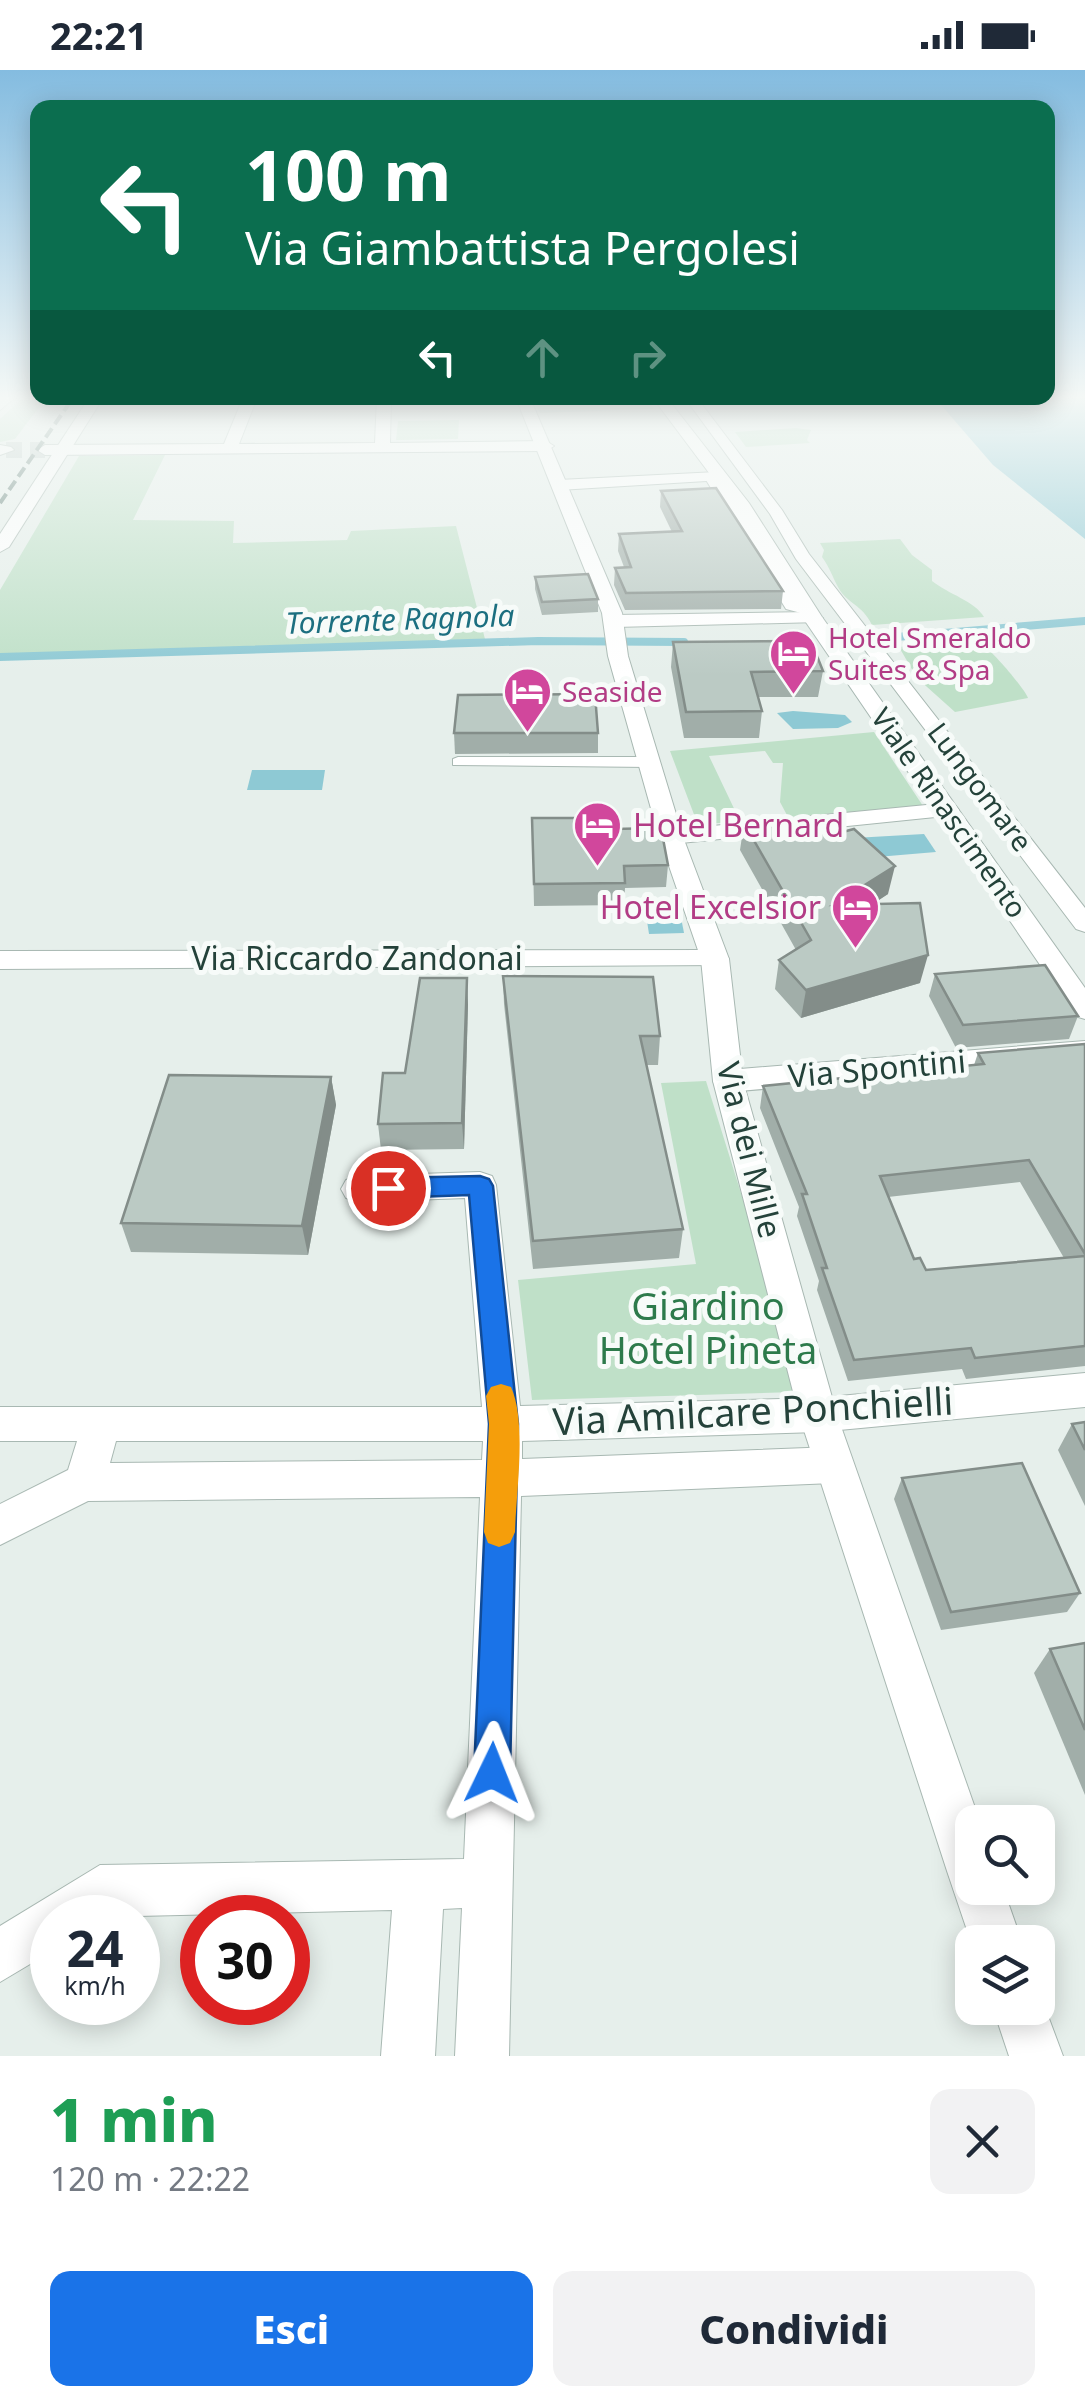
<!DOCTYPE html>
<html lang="it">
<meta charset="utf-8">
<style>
:root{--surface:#fff;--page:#f2f2f3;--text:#1f2937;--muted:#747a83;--accent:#1a73e8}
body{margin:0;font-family:"Noto Sans",sans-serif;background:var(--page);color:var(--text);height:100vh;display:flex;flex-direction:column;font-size:38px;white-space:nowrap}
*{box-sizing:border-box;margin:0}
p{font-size:32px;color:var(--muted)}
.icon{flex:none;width:55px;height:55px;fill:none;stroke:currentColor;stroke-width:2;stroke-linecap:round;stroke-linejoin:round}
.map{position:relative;height:1986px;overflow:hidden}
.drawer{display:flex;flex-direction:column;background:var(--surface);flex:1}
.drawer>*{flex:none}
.top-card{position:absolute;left:30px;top:30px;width:1025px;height:305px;border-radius:20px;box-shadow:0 5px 25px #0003;background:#0b6e4f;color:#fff;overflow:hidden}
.buttons{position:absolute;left:955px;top:1735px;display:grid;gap:20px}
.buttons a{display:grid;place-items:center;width:100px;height:100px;border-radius:20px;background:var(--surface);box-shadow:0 5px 25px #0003;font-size:50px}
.speed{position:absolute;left:30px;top:1825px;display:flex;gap:20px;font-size:50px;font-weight:700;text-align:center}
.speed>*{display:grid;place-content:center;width:130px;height:130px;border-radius:50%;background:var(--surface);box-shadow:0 5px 25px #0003;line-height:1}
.speed small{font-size:25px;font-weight:400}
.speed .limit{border:15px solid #d22;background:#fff;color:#111}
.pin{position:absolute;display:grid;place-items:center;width:85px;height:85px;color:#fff;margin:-42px;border:5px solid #fff;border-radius:50%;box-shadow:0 2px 10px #0007}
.me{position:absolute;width:110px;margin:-55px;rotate:2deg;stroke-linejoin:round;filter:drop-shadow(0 0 8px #0008)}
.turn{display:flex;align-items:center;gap:35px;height:210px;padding:0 50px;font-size:45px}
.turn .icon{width:130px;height:130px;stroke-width:2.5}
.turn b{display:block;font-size:70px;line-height:85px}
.lanes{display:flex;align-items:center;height:95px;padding:0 50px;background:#0003;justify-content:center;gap:50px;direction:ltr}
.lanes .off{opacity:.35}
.round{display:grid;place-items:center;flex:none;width:105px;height:105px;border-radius:20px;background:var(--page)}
.headline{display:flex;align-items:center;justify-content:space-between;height:170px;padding:0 50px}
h1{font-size:60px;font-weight:800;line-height:75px;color:#1e9e55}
.button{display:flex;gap:20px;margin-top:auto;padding:20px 50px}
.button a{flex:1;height:115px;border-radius:20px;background:var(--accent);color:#fff;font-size:40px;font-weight:800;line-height:115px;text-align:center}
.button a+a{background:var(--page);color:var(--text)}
.status{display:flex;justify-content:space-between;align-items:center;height:70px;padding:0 50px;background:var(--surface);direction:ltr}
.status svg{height:28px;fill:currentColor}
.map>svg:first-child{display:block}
.green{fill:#bfe0c8}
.water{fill:#8ec9d4}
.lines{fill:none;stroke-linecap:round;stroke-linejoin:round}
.stream{stroke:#8ec9d4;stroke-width:8}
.minor-tunnel{stroke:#bfccc8;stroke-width:16;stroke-dasharray:16 8;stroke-linecap:butt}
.service-casing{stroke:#a8b8b2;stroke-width:2}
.pedestrian-casing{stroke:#a8b8b2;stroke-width:2}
.minor-casing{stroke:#a8b8b2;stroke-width:2}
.tertiary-casing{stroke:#a8b8b2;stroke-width:2}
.service{fill:#fff;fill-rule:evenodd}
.pedestrian{fill:#fff;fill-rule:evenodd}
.minor{fill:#fff;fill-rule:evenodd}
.tertiary{fill:#fff;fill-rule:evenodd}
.rail{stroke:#5f7d75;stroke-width:4;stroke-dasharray:11 5;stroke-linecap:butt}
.wall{fill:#a1aea9;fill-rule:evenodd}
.shaded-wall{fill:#838d89}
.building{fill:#bbcac4;stroke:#838d89;stroke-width:2.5}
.route{fill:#1a73e8;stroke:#114b97;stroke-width:2.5}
.slow{fill:#f59e0b}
.labels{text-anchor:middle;stroke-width:10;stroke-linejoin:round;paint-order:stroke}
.far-hotel-label{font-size:28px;fill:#b23c85;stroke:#f7fbf9;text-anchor:start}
.far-street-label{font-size:28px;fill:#24423a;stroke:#f7fbf9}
.far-water-label{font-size:30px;font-style:italic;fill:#1c6f80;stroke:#f7fbf9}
.hotel-label{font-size:32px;fill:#b23c85;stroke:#f7fbf9;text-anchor:start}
.street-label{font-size:32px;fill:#24423a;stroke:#f7fbf9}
.near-park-label{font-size:38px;fill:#2d7a4b;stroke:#f7fbf9}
.near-street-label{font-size:38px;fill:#24423a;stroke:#f7fbf9}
</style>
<div class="status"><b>22:21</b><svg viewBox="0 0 49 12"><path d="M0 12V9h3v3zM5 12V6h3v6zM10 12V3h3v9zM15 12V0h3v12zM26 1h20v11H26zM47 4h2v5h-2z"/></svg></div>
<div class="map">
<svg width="1085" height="1986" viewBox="0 0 1085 1986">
<rect width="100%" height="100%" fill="#e6efeb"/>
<!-- green -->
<g class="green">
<path d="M23,328h23l-31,41 -15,3v-23z"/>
<path d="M532,328h113l9,11 -114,4z"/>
<path d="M459,350l-1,19 -62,1 2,-19z"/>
<path d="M796,358l15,2 -4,10 3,3 -64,4 -11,-15z"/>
<path d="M165,385l-32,65 101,1 -1,22 114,-3 4,-9 105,-5 30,117 -486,14v-67l79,-134z"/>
<path d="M900,469l12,16 20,15v11c16,13 43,20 52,36l-112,8c-10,-21 -25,-21 -34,-38 -6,-11 -8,-19 -16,-30l2,-7 -4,-7z"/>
<path d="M925,574l59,2c9,6 40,42 44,52l-73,14 -38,-34 -18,-31z"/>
<path d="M874,662l49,74 -135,11 -8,-15 3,-39h-10l-8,-12 -56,5 31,65 -42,4 -28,-74z"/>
<path d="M706,1011l58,186 31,125 -263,8 -14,-120 178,-16 -35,-181z"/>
</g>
<!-- water -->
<g class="water">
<path d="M935,328h150v141l-92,-74z"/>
<path d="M793,641l52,4 7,7 -14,6 -45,1 -16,-16z"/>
<path d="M252,700h73l-3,20h-75z"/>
<path d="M924,764l12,18 -71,6 -11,-20z"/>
<path d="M644,832h34l6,31 -35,1z"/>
</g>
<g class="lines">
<!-- stream -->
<g class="stream">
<path d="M884,568l201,-17"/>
<path d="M0,587l538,-16 146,1"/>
</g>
<!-- minor-tunnel -->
<path class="minor-tunnel" d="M6,380h39"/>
<defs>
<path id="service" d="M458,687h192l8,5 -8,5 -197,-2v-6z"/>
<g id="pedestrian">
<path d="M685,328h12l85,112 27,44 276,354v24l-9,-3 -280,-370 -26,-45z"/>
<path d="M713,406l7,4 84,129 -3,4 -15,-4 -80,-129z"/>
</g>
<g id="minor">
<path d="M243,328h14l-18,46 136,-1 2,-45h14l-1,45 156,-2 8,5 -8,5 -501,4 -8,-5 8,-5 179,-1z"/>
<path d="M0,375l11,2 3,3 -14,5z"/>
<path d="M717,402l6,2v6l-164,10 -8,-5 8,-5z"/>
<path d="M813,542l10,6 -3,4 -205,5 -10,-6 10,-6z"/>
<path d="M947,733l8,2 4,5 -4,5 -284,29 -12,-7 12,-7z"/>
<path d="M715,880l10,3 4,6 -4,6 -725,4v-18z"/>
<path d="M1085,971v20l-357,31 -11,-3 -4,-8 4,-8 11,-3z"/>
<path d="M480,1102l12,4 4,9 24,221 298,-8 267,-25v34l-267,25 -296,9v18l311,-12 14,5 6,13 -6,13 -14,5 -312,13 -12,560h-54l7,-148 -19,1 -8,147h-54l11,-146 -340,8v33l-52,31v-56l100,-61 364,-6 16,-362 -392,4 -88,44v-41l68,-34 9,-29h-77v-34h482l-17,-209 -107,4 -12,-4 -5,-9 5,-9 12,-4zM116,1371h367l-1,19 -372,3z"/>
</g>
<g id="tertiary">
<path d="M0,328h14l-14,12z"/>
<path d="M89,328h14l-94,149 -9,5v-18z"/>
<path d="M516,328h14l92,215 6,43 55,181 46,122 14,122 94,334 143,407h-8v66h31l19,54 -50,3 -25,-74 -148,-456 -86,-334 -12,-122 -42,-122 -51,-181 -6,-43z"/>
<path d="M653,328h14l82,105 73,114 263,371v31l-10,-3 -272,-398 -67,-109z"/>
<path d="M1038,1919l25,67h-54l-16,-48h45z"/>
</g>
</defs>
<!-- service casing -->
<use href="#service" class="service-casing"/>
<!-- pedestrian casing -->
<use href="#pedestrian" class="pedestrian-casing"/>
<!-- minor casing -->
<use href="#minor" class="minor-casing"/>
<!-- tertiary casing -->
<use href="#tertiary" class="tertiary-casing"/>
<!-- service -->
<use href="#service" class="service"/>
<!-- pedestrian -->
<use href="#pedestrian" class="pedestrian"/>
<!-- minor -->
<use href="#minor" class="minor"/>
<!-- tertiary -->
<use href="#tertiary" class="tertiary"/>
<!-- rail -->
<path class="rail" d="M0,433l73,-105"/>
</g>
<!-- wall -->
<g class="wall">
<path d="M661,421l122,100 -2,18 -156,1 -11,-25 1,-17 9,-1 -6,-16 1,-17 53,-2 -12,-25z"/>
<path d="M535,507l63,22v13l-56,3 -7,-26z"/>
<path d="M673,572l150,29 -5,26h-60l4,14 -3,27h-75l-13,-71z"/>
<path d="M454,663h144v20l-143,1z"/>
<path d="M532,748l81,11 55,36 -2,22 -41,1 -1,17 -90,1z"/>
<path d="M744,753l144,71 -16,10 48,79 -119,35 -26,-29 4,-29 17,-10 -56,-100z"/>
<path d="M935,904l143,42 -9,23 -113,9 -27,-52z"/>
<path d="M503,906l157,60 -2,29h-12l37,164 -4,29 -146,11 -29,-265z"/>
<path d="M468,934l-4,145 -83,1 -3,-26 27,-51z"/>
<path d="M1085,974v322l-119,13 -4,-10 -114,12 -31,-91 2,-9 -22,-65 2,-9 -39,-99 3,-22 211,-21 4,-12zM1020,1112l44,76 -138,12 -12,-11 -26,-62z"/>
<path d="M331,1007l5,28 -28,150 -177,-3 -10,-29z"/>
<path d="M1085,1352v84l-27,-56 14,-26z"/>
<path d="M902,1408l178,115 -13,19 -126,18 -47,-131z"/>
<path d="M1085,1573v152l-51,-122 16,-24z"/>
</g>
<!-- shaded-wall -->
<g class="shaded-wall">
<path d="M895,796l-7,28 -60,40 5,-29z"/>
<path d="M928,885l-8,28 -119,35 5,-28z"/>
<path d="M467,908l1,26 -4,145 -2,-26z"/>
<path d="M331,1007l5,28 -28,150 -6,-29z"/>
</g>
<!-- building -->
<g class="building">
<path d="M716,418l67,103 -157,2 -11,-25 16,-1 -12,-33 63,-3 -21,-40z"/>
<path d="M588,504l10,25 -56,3 -7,-25z"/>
<path d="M811,571l12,30 -72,1 11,39 -76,1 -13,-70z"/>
<path d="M595,624l3,39h-144l4,-38z"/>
<path d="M532,748h80l1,11 48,-1 7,37 -44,1 1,17 -91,1z"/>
<path d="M744,753l95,10 15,-4 41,37 -62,39 87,-2 8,52 -122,35 -27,-30 32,-20z"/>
<path d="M1045,895l33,51 -115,9 -28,-51z"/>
<path d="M503,906l150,1 7,59h-20l43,193 -150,12z"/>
<path d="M420,908h47l-5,145 -84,1 5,-51h22z"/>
<path d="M1085,974v210l-56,-94 -149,16 34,83 6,-1 6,12 159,-14v90l-110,12 -4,-10 -117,12 -32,-92h5l-25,-74h5l-44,-108 221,-22 -6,-11z"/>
<path d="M169,1005l162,2 -29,149 -181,-3z"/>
<path d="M1085,1352v28l-13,-26z"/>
<path d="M1022,1393l58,130 -129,19 -49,-134z"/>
<path d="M1085,1573v87l-35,-81z"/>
</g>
<!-- sky -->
<linearGradient id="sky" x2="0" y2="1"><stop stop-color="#84bce0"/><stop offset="0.54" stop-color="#f4f8f6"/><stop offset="1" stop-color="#f4f8f6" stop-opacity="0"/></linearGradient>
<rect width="1085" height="606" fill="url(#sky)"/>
<!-- route -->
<path class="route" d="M480,1106l9,3 4,7 25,238 -8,349 -6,12 -12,6 -13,-6 -5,-12 15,-349 -20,-229 -81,3 -8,-3 -4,-7 4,-7 8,-3z"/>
<!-- slow -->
<path class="slow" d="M501,1314l10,3c16,35 5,106 4,145l-5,11 -11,4 -11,-4 -4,-11 5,-108 -3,-28 5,-9z"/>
<!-- icons -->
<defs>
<symbol id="hotel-pin" viewBox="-11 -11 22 30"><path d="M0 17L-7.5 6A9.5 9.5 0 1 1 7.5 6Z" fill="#d1479c" stroke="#f7fbf9"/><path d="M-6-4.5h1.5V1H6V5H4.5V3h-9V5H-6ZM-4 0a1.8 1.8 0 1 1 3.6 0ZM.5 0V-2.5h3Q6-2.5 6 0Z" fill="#fff"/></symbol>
</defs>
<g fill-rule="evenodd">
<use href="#hotel-pin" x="766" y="556" width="55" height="75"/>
<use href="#hotel-pin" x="500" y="594" width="55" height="75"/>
<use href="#hotel-pin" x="570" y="728" width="55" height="75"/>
<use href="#hotel-pin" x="828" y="810" width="55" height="75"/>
</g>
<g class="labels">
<!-- far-hotel labels -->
<g class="far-hotel-label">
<text x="828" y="578">Hotel Smeraldo<tspan x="828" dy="32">Suites &amp; Spa</tspan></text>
<text x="562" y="632">Seaside</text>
</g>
<!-- far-street labels -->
<g class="far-street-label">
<text transform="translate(980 717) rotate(53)" y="10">Lungomare</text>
<text transform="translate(949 743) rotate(55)" y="10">Viale Rinascimento</text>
</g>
<!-- far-water labels -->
<g class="far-water-label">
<text transform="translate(400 550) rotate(-2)" y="10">Torrente Ragnola</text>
</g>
<!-- hotel labels -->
<g class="hotel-label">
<text x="633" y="767">Hotel Bernard</text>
<text x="821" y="849" text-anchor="end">Hotel Excelsior</text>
</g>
<!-- street labels -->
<g class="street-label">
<text x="357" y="900">Via Riccardo Zandonai</text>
<text transform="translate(877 999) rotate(-5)" y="11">Via Spontini</text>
<text transform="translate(749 1080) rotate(76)" y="11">Via dei Mille</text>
</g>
<!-- near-park labels -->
<g class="near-park-label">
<text x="708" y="1250">Giardino<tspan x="708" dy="44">Hotel Pineta</tspan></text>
</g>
<!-- near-street labels -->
<g class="near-street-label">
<text transform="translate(753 1342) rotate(-3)" y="13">Via Amilcare Ponchielli</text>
</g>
</g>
</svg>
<div class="buttons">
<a><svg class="icon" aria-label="search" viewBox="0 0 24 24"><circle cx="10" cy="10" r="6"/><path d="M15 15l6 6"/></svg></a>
<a><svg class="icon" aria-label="layers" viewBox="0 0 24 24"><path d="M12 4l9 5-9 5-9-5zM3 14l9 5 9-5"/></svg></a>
</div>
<div class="speed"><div>24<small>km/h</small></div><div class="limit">30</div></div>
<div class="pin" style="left:388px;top:1118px;background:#d93025"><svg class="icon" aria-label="arrive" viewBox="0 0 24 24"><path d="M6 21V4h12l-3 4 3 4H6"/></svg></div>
<svg class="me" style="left:492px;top:1703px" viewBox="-20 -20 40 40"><path d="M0-17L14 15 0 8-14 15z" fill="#1a73e8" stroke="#fff" stroke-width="4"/></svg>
<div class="top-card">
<div class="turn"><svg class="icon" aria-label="left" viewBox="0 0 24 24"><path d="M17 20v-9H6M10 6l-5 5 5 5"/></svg><div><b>100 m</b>Via Giambattista Pergolesi</div></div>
<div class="lanes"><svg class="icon" aria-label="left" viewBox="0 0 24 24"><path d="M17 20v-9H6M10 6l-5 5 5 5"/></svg><svg class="icon off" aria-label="ahead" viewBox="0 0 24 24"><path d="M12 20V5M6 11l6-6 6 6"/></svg><svg class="icon off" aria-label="right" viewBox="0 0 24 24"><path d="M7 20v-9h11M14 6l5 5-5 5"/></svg></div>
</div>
</div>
<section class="drawer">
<div class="headline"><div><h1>1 min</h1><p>120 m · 22:22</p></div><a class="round"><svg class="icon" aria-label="close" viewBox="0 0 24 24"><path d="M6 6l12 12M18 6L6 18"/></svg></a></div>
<div class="button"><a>Esci</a><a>Condividi</a></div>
</section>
